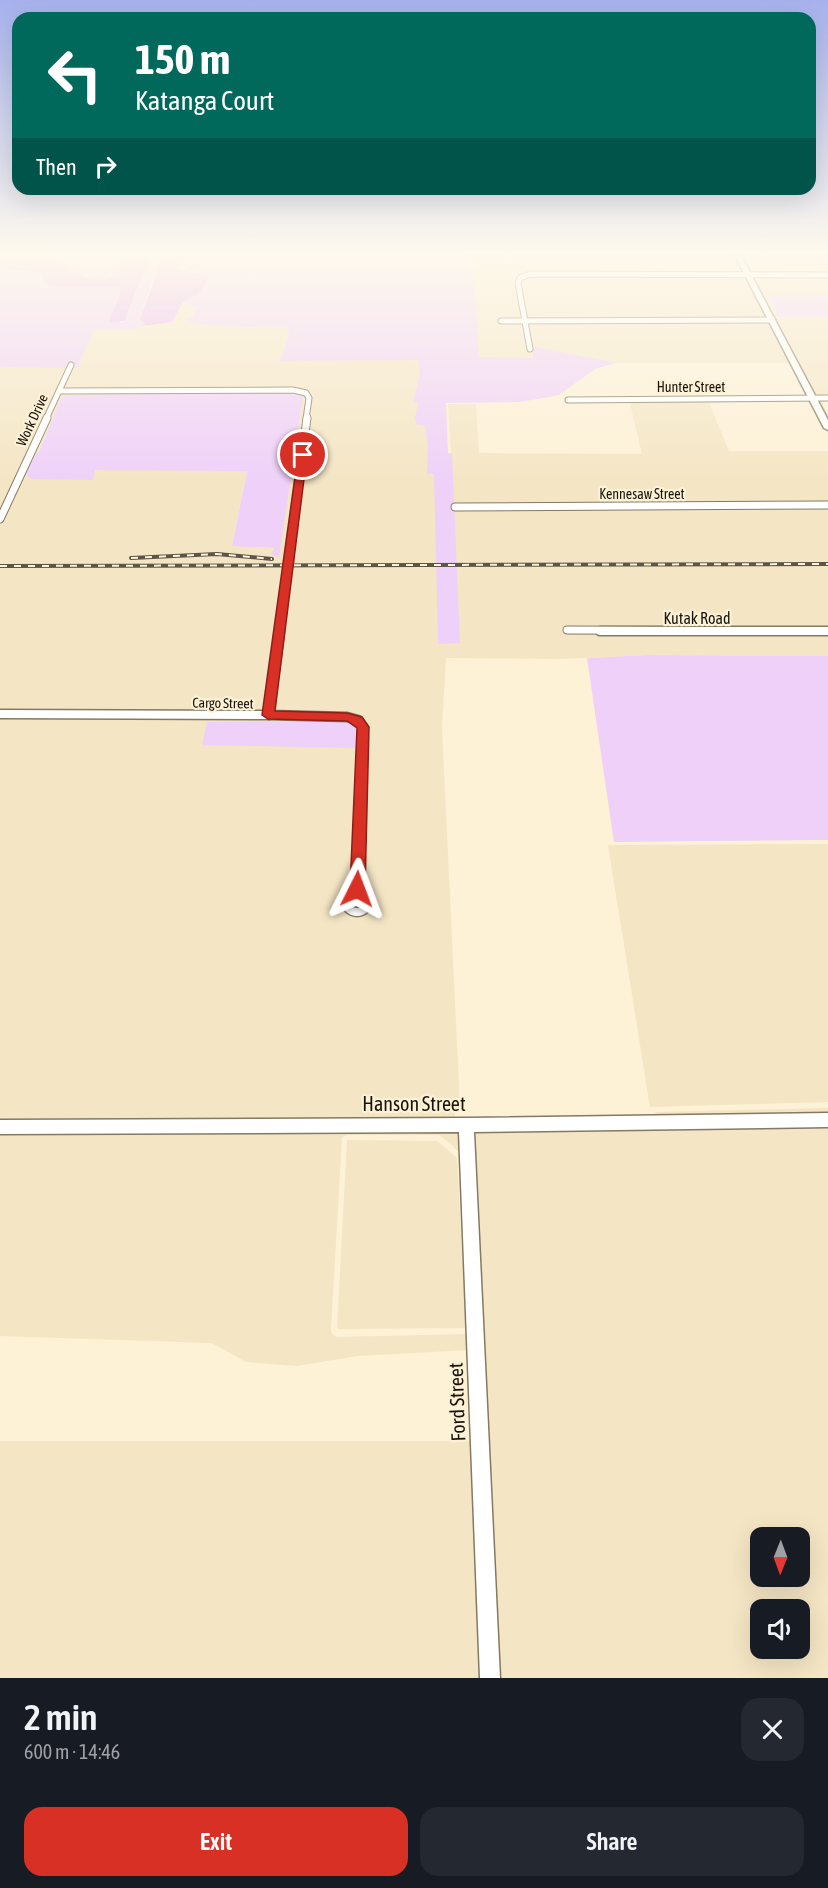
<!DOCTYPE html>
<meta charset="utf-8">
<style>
:root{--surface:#171b24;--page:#242831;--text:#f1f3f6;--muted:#9ea1a6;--accent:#d93025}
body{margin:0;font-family:"Asap Condensed",sans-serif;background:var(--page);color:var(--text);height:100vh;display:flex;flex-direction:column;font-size:22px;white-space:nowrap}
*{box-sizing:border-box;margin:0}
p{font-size:20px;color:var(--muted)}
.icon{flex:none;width:33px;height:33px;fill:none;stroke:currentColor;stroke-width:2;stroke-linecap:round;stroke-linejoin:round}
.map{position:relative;height:1678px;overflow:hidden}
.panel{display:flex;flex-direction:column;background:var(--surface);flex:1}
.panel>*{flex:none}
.hud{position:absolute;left:12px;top:12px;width:804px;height:183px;border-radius:18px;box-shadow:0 6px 24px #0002;background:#00695c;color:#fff;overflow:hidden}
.needle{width:39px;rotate:181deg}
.buttons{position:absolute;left:750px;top:1527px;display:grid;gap:12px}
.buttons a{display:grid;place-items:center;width:60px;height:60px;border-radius:12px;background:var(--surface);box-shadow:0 6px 24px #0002;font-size:30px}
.pin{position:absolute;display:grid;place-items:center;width:51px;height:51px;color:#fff;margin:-26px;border:3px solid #fff;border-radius:50%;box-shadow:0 2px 6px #0007}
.me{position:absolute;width:66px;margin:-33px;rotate:3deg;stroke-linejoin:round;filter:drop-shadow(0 0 4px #0008)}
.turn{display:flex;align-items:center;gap:21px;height:126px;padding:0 24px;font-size:27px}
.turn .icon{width:78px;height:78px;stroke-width:2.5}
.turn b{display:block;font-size:42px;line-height:51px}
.then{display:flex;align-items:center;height:57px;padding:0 24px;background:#0003;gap:12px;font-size:22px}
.round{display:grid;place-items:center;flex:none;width:63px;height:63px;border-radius:18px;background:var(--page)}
.head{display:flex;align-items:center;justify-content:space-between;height:102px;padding:0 24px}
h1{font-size:36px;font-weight:600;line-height:45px}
.primary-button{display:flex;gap:12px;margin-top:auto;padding:12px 24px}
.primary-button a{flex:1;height:69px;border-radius:18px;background:var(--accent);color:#fff;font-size:24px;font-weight:600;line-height:69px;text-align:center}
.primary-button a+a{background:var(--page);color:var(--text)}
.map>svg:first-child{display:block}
.built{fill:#f4e5c4;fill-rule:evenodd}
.green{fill:#efd0f9}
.water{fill:#e5b0f5}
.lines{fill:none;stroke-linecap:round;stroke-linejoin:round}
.street-far2-casing{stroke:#847a62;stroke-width:7}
.street-far1-casing{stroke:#847a62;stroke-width:9}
.street-casing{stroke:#847a62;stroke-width:11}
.secondary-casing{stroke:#847a62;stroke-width:3}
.street-far2{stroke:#fff;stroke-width:5}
.street-far1{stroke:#fff;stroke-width:7}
.street{stroke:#fff;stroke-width:8}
.secondary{fill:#fff;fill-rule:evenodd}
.rail-casing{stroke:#5c5648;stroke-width:4}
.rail{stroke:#fdf1d6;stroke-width:2;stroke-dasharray:7;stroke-linecap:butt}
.route{fill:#d93025;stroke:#8d1f18;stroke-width:1.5}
.labels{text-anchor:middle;stroke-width:4.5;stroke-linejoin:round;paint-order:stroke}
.far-street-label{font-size:14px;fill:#18140b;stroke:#fdf1d6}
.street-label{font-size:16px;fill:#18140b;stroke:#fdf1d6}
.near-street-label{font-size:20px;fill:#18140b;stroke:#fdf1d6}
</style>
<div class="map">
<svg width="828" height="1678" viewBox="0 0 828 1678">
<rect width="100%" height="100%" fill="#fdf1d6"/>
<!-- built -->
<g class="built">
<path d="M721,250h12l3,4h5l-1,-4 88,1v150l-6,2 6,11v7l-31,-60h-6l1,2h-179l-133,-4 -1,-2 -11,-105z"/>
<path d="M183,302l13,6 -3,9 45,9 50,1 1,8 -4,11 139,14 5,93h22l-3,-49h28l3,49 163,1 -12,-50 2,-1 -6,-1 -1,-3 84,4 20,48h99v205l-178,-1 -92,4 -112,-1 -4,70 18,380 -5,1v9l-455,2v-754l94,-37h41l37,-7zM76,393l209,81 -7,75 -46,-4 15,-75h-152l-59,-17 3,-1 22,-54z"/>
<path d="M828,844v258l-178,5 -42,-262z"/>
<path d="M828,1108v5l-172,2 -1,-3z"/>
<path d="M828,1127v551h-329l-26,-546zM760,1538h40v38h-40zM760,1610h40v38h-40z"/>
<path d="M461,1132l1,24 -10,-11 -13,-10h-92l-5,2 -11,192 1,5 5,3 133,-3v16l-113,6 -60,10 -51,-4 -34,-19 -212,-7v-203z"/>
<path d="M347,1140l90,1 20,17 9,170 -129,1z"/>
<path d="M0,1441h474l8,237h-482z"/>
</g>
<!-- green -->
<g class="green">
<path d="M0,250h436v3l32,-1 2,16 4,3 5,86 54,1 -1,-12 83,17 -20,6 -36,26 -10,2 -29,5 -74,1 2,50 4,1 8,189 -22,1 -4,-170h-7l1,-27 -3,-21 -8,-1 -2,-7 3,-16h-5l7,-28 -2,-14 -138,1 9,-26 -2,-8c-23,-1 -82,3 -101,-7l7,-3 3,-9 -13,-6 11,-4 2,-27 -17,-2 -5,-5 12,-5 -23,-1 -12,27 -11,34 6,7 -11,3h-41l-17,39 -77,-1v-99l36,4 5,2 11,13h68l1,2 -5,18 5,16 4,-2 11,-31 14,-31h-27c-6,4 0,12 -3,18 -26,8 -48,-6 -70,-18l3,-5 104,-1 4,-2z"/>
<path d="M828,295v23l-49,-1 -11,-22z"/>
<path d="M289,392l14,5 -24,160 -8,-2 3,-7 -42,-2 15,-75 -152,-1 -2,10 -61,-1 -7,-5 11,-21 3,-1 22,-54 6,-3z"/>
<path d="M650,655l178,1v184l-214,2 -27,-184z"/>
<path d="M331,720l16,2 9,5 -1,21 -153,-3 5,-23z"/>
</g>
<!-- water -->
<g class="water">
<path d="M184,256l3,3 -13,5 5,5 30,7c-5,14 -12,21 -26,26l-11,20 -26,4 -6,-7 22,-60z"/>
<path d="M0,259h50l35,18 19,3 16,-3c3,-6 -3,-14 3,-18h27l1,3 -15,28 -11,31 -16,1 11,-28v-7h-68l-8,-5 -3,-8 -5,-2 -36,-4z"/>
</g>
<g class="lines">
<defs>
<g id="street-far2">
<path d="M501,321l272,-1"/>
<path d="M530,349l-12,-66 2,-5 10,-4 298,1"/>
<path d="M59,391l234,-1 13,3 3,5 -3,21"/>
<path d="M568,400l260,-2"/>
<path d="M46,419l25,-54"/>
</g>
<g id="street-far1">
<path d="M455,507l373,-2"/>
<path d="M0,519l47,-101"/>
<path d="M567,630l261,1"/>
<path d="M279,632l28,-214"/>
</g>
<g id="street">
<path d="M600,631h228"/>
<path d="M0,714l269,1 11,-84"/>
<path d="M269,715l78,2 11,3 5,7 -6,162"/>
<circle cx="357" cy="900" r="12"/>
</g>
<g id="secondary">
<path d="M732,250h6l90,170v10l-4,-2z"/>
<path d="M828,1113v14l-354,5 26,546h-20l-21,-546 -459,2v-14l466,-2z"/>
</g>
</defs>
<!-- street-far2 casing -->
<use href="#street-far2" class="street-far2-casing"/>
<!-- street-far1 casing -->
<use href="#street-far1" class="street-far1-casing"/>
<!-- street casing -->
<use href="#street" class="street-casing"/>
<!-- secondary casing -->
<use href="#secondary" class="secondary-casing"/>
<!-- street-far2 -->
<use href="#street-far2" class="street-far2"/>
<!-- street-far1 -->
<use href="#street-far1" class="street-far1"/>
<!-- street -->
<use href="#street" class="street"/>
<!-- secondary -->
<use href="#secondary" class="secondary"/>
<defs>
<g id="rail">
<path d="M131,558l86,-4 55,5"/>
<path d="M0,566l828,-2"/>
</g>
</defs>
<!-- rail casing -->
<use href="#rail" class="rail-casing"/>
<!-- rail -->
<use href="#rail" class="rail"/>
</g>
<!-- sky -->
<linearGradient id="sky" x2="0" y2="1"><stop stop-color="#a7b2ed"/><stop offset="0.52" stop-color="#fef9ed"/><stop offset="1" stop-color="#fef9ed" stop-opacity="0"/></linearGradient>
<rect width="828" height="485" fill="url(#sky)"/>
<!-- route -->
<path class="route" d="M303,452l4,3 -32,256 72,2 15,4 7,10 -4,162 -3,4h-10l-2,-4 7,-161 -10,-7 -79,-2 -6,-4 36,-260z"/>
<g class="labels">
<!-- far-street labels -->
<g class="far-street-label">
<text x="691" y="392">Hunter Street</text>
<text transform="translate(32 420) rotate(-65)" y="5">Work Drive</text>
<text x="642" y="499">Kennesaw Street</text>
<text transform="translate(223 703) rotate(1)" y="5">Cargo Street</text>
</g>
<!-- street labels -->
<g class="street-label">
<text x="697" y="624">Kutak Road</text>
</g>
<!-- near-street labels -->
<g class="near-street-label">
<text x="414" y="1111">Hanson Street</text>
<text transform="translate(457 1402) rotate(-92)" y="7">Ford Street</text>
</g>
</g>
</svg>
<div class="buttons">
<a><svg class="needle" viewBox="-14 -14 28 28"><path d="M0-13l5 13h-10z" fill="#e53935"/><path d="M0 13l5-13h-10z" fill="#9ea1a6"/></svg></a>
<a><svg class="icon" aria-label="sound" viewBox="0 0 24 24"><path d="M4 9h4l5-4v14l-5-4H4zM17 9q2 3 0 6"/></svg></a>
</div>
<div class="pin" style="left:303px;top:455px;background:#d93025"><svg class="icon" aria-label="arrive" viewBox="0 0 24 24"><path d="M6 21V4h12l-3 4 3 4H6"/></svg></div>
<svg class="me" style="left:357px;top:889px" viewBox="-20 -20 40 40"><path d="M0-17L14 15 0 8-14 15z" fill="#d93025" stroke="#fff" stroke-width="4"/></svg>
<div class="hud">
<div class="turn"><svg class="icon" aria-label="left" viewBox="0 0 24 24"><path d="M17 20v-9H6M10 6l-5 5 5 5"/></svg><div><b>150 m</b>Katanga Court</div></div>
<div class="then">Then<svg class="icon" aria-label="right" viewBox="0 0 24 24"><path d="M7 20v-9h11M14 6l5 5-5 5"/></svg></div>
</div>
</div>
<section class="panel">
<div class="head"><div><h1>2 min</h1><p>600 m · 14:46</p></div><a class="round"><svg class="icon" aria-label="close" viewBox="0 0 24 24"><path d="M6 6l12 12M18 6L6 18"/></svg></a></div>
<div class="primary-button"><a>Exit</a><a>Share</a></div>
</section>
